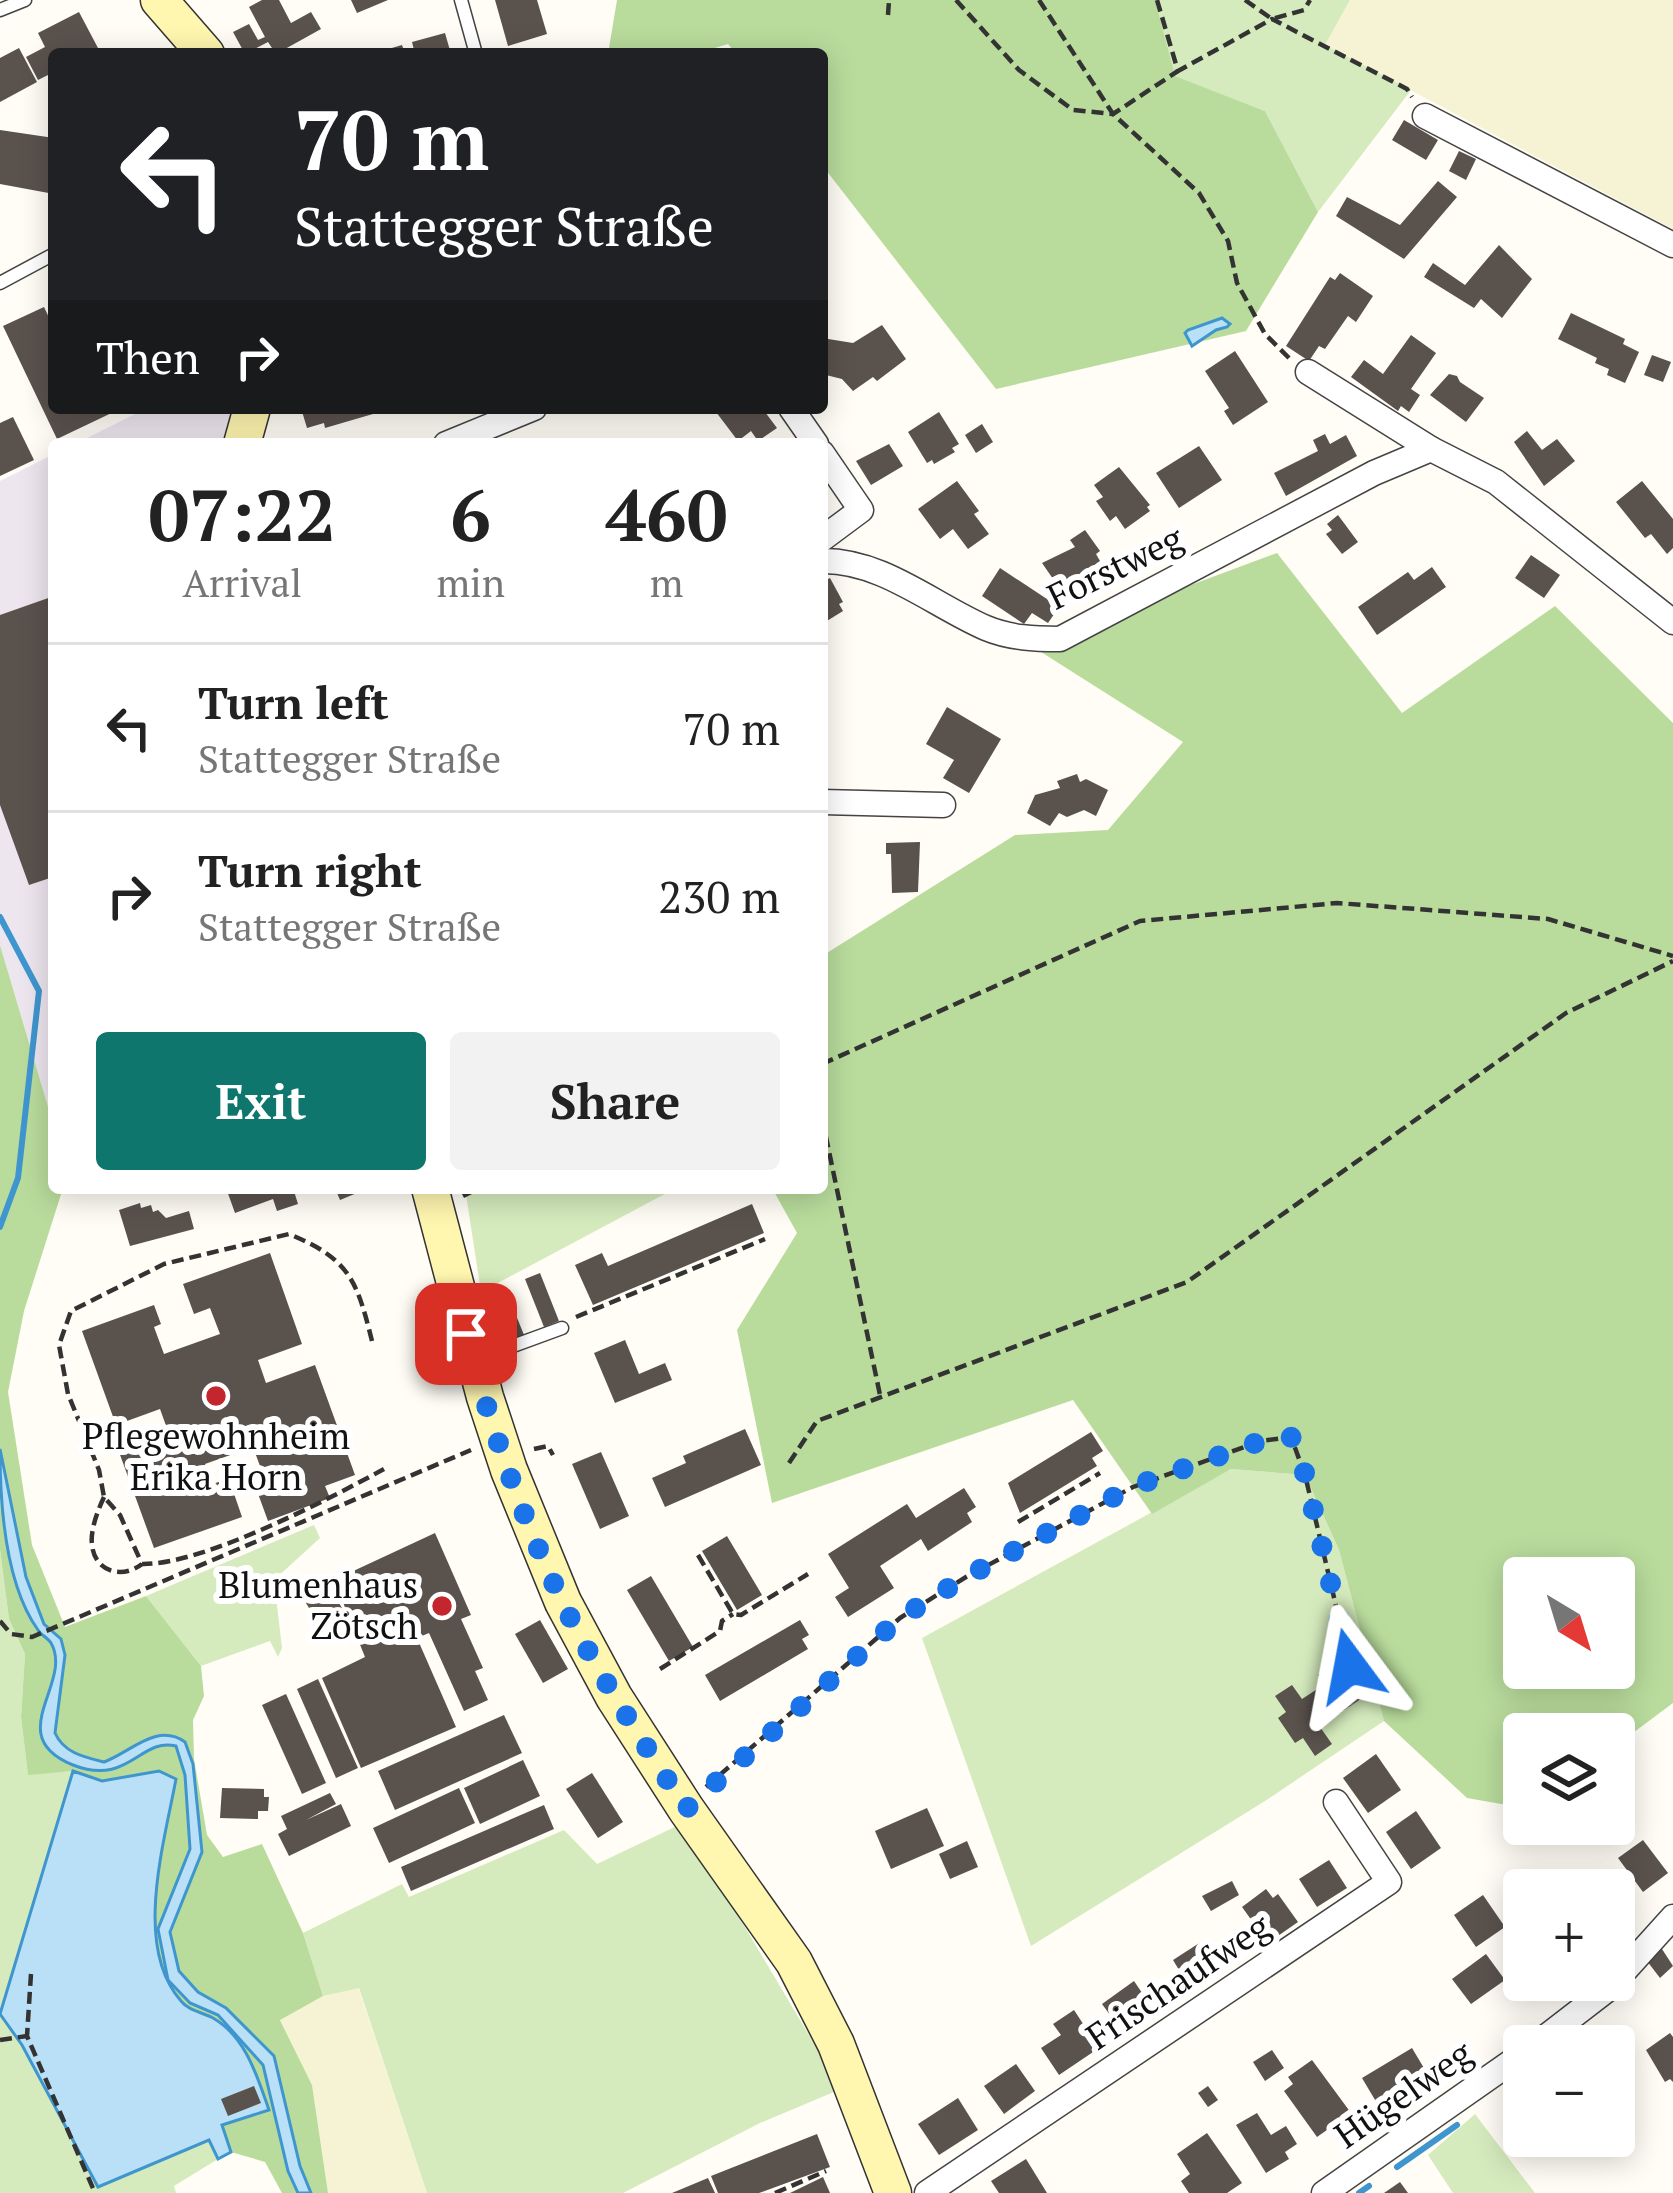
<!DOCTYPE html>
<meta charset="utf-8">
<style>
:root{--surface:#fff;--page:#f2f2f2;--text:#222;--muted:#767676;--line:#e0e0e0;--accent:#0f766e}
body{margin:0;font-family:"PT Serif",serif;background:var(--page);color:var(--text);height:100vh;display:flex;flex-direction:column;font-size:45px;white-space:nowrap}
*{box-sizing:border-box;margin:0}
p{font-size:39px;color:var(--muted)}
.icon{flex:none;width:66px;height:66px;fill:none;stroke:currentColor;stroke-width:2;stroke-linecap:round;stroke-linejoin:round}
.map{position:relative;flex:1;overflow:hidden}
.side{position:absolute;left:48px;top:438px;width:780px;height:756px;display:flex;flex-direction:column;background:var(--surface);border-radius:12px;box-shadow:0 6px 30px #0003}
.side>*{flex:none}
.guide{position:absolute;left:48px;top:48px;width:780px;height:366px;border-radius:12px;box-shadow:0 6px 30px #0003;background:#202124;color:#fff;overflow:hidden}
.needle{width:78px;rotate:142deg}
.fabs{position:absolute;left:1503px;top:1557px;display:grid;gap:24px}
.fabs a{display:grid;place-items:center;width:132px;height:132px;border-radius:12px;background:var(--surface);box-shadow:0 6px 30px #0003;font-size:60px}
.pin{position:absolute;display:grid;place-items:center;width:102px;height:102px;color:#fff;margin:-51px;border-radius:24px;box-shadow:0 6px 18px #0006}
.me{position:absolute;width:132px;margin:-66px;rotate:347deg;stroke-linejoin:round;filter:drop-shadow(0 0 9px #0008)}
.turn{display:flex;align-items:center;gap:42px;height:252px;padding:0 48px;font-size:54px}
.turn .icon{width:156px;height:156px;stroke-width:2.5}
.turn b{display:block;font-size:84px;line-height:102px}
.then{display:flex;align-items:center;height:114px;padding:0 48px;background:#0003;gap:24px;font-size:45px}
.eta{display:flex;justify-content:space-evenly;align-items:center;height:204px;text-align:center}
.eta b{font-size:72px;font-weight:600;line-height:84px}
.action{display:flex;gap:24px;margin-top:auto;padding:24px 48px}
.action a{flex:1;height:138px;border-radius:12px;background:var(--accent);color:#fff;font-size:48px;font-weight:600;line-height:138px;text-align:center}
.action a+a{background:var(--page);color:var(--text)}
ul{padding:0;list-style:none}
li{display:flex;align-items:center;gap:36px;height:168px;padding:0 48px;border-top:3px solid var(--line)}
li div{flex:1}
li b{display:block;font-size:45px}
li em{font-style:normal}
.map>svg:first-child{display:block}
.industrial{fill:#eee6ef}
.farmland{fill:#f6f3d4}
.green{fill:#d5ebbd}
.forest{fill:#b9dc9c;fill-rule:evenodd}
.water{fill:#b9e0f7;stroke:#3f96cf;stroke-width:3}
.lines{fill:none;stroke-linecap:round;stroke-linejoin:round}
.stream{stroke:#3f96cf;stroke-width:6}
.building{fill:#5a524d}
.lane-casing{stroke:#444;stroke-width:15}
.street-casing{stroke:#444;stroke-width:27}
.secondary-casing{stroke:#333;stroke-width:39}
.path{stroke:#333;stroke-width:4.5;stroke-dasharray:12 6;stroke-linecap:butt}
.lane{stroke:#fff;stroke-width:12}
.street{stroke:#fff;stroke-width:24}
.secondary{stroke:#fff6b0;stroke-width:36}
.route{stroke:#1a73e8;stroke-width:21;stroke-dasharray:0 37.8}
.poi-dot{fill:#c4262e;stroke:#fff;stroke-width:4.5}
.labels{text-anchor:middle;stroke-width:12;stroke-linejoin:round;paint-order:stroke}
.street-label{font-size:36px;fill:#111;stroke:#fff}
.poi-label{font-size:36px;fill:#111;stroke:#fff}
</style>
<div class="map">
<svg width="1673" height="2193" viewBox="0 0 1673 2193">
<rect width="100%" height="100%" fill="#fffdf5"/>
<!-- industrial -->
<g class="industrial">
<path d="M147,408h88l-6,36h-154z"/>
<path d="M54,454v673l-54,-182v-464z"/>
</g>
<!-- farmland -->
<g class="farmland">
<path d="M1350,0h323v229l-348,-184z"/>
<path d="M358,1987l69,206h-99l-16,-108 -32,-66 43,-23z"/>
</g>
<!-- green -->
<g class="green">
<path d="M1155,0h195l-25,45 86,45 -93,122 -53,-101 -91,-35z"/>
<path d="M465,1188h211l-195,104z"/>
<path d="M1231,1469l74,6 34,75 45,171 -119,80 -234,145 -109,-308z"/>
<path d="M314,1525l6,13 -46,42 8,68 -4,9 -8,-16 -69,25 -55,-70z"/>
<path d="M0,1550l9,69 16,35 -4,63 7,57 45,-3 -73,239z"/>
<path d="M683,1823l158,266 -81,34 -137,70h-196l-68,-205 -36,8 -20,-63 99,-49 7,13 155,-67 33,34z"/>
<path d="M0,2014l22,31 187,95 9,19 -44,27 2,7h-176z"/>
<path d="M1475,2114l60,79h-82l-25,-38z"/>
</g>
<!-- forest -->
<g class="forest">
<path d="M617,0h538l20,76 90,35 53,101 -72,119 -250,58 -174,-224v-111h-86l-8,-10 -33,10h-87z"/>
<path d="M1277,553l125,160 153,-107 118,117v980l-59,44v-13h-90v74l-57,-10 -83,-77 -45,-171 -34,-75 -74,-6 -79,45 -79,-114 -301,103 -35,-173 60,-97 -25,-45h50v-232l193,-121 93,-5 75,-88 -153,-97zM1524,1578h90v90h-90z"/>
<path d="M0,945l54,182v61h9l-39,123 -16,81 24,153 33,82 81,-31 55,70 3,30 -11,24 1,39 13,76 16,22 39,-13 41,89 20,63 -43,24 32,65 16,108h-46l-17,-31 -34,-10 -9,-27 -6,-106c-11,-4 -26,-8 -34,-15 -50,-49 -17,-163 -6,-225l-18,-8 -56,10 -29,-10 -45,4 -7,-58 4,-63 -16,-35 -9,-69z"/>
</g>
<!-- water -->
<g class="water">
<path d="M1222,318l8,6 -3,3 -11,3 -24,16 -7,-13 3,-3z"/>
<path d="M0,1449l26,128 18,47 17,15 4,16 -10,78c9,20 29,24 49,29 27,-10 53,-40 81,-20l8,22 9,88 -32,80 9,39 19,21 28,16 48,48 26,110 11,27h-13l-10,-22 -25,-106 -45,-50 -28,-12 -22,-23 -10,-51 32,-80 -5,-74 -9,-29c-36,-9 -47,41 -103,19 -72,-29 1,-82 -22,-122 -3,-5 -10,-8 -13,-13 -33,-46 -38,-126 -38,-181z"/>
<path d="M73,1771l29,10 57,-10 17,8c-12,65 -43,168 5,222 8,10 21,11 32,17 33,19 44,58 56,92l-47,15 9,27 -13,7 -9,-19 -111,47 -76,-142 -22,-31z"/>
</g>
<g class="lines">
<!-- stream -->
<g class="stream">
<path d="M0,917l39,74 -21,187 -18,49"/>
<path d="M1397,2167l60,-42"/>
<path d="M1359,2193l10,-7"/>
</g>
</g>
<!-- building -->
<g class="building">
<path d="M262,0h17l12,23 20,-11 10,17 -45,25 -8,-12 -23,12 -12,-22 16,-8 9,16 7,-3 -16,-30z"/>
<path d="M351,0h37l-31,13z"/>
<path d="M495,0h42l10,34 -39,12z"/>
<path d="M79,12l19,36 -11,6h-33v18l-16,8 -12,-23 19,-10 -7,-14z"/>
<path d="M445,33l6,21h-36l-3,-12z"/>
<path d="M402,45l3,9h-29l-1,-1z"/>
<path d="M19,48l18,34 -37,20v-44z"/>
<path d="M1404,120l34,20 -12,20 -34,-20z"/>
<path d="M0,130l54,8v56l-54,-10z"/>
<path d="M1459,151l17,8 -10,21 -17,-9z"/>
<path d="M1438,181l19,16 -53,62 -68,-43 11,-19 53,28z"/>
<path d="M1499,245l33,34 -30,39 -21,-19 -7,9 -50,-31 9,-14 32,22z"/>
<path d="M1340,273l33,23 -17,26 -8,-6 -23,33 -6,-3 -10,15 -23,-15 44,-69 5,3z"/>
<path d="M44,307l10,21v80h68l-65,31 -54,-113z"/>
<path d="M1571,313l54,26 -2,5 16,8 -14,31 -18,-8 2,-6 -14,-6 2,-5 -39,-19z"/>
<path d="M882,325l24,34 -29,22 -4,-4 -20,14 -11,-12 -20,-5v-36l31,5z"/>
<path d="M1411,335l25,18 -25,36 9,6 -11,17 -8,-6 -3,5 -47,-34 13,-17 19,14z"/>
<path d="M1235,351l33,51 -35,23 -9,-14 5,-3 -24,-37z"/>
<path d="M1652,355l19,7 -8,20 -19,-7z"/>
<path d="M1449,374l8,2 3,6 24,16 -18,24 -36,-27z"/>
<path d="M301,408h89v1l-65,19 -1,-5 -17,5z"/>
<path d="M713,408h49l15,20 -19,13 -7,-10 -13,10z"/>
<path d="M939,412l20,32 -7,4 3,4 -21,12 -2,-4 -5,3 -19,-31z"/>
<path d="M13,417l21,43 -34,16v-53z"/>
<path d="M982,424l11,18 -17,11 -11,-18z"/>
<path d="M1527,431l15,19 15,-11 18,22 -31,25 -30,-44z"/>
<path d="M1325,434l5,10 16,-9 11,21 -71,40 -12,-23 44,-22 -5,-11z"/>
<path d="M889,444l14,22 -32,19 -15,-24z"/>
<path d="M1199,446l23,34 -43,28 -23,-35z"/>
<path d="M1119,467l31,38 -3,2 3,4 -25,18 -9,-13 -6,5 -14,-20 7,-4 -9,-12z"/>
<path d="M957,481l22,30 -5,3 15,20 -21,15 -15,-20 -13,10 -22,-30z"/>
<path d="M1642,481l31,38v29l-6,6 -16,-20 -6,4 -29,-36z"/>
<path d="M1338,515l20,27 -16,12 -16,-20 6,-4 -5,-6z"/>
<path d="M1085,530l15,21 -4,3 4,7 -40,28 -18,-26 33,-16 -5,-7z"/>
<path d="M1531,555l29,20 -16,23 -29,-20z"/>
<path d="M1432,567l14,20 -69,48 -19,-28 50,-35 6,8z"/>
<path d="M1000,568l59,39 -11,16 -16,-10 -8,11 -42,-28z"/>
<path d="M830,578l13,24 -4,2 4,7 -21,13v-42z"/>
<path d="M54,596v292h-1l-3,-10 -21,7 -29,-80v-190z"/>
<path d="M947,707l54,32 -32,54 -26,-15 11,-18 -28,-16z"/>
<path d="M1077,774l3,8 6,-3 22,11 -12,26 -12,-6 -17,7 -8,-4 -9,13 -23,-13 8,-18 25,-7 -3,-7z"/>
<path d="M920,842l-2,50 -26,1 -1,-39h-5v-11z"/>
<path d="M226,1188h43l3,6 21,-6 5,16 -21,7 -4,-12 -38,14z"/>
<path d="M335,1188h34l-29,12z"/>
<path d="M140,1203l1,5 10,-3 2,7 5,-2 8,8 23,-7 5,18 -64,17 -11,-36z"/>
<path d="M752,1204l12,29 -171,72 -18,-40 27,-12 6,13z"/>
<path d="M270,1253l32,91 -44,16 8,23 49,-18 40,110 -30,11 5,12 -62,23 -19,-52 11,-3 -7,-19 -48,17 7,20 17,-5 13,38 -88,31 -35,-96 50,-18 -9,-25 -44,16 -34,-94 72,-26 7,19 -7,3 10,27 56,-20 -10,-26 -16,6 -11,-30z"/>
<path d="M540,1273l19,48 -15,6 -19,-48z"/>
<path d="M505,1288l19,47 -16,7 -19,-48z"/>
<path d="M625,1340l14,34 26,-11 7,17 -57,23 -21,-50z"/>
<path d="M745,1429l16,36 -96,42 -13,-29 34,-15 -3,-7z"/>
<path d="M1091,1432l12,19 -11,7 5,8 -77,47 -12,-30z"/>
<path d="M601,1452l28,64 -29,13 -28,-65z"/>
<path d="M964,1488l12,19 -9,6 5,9 -44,29 -7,-12 -41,27 14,22 -46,29 -13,-20 14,-9 -21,-34 79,-50 9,14z"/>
<path d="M435,1533l36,82 -10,4 22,49 -8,3 13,29 -24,11 -35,-78 -12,5 39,89 -95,41 -39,-90 43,-21 -31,-77z"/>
<path d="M727,1536l35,59 -25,15 -35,-59z"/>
<path d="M651,1576l42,71 -24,14 -42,-71z"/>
<path d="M324,1578l24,40 -24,15 -24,-40z"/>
<path d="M540,1620l28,49 -25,14 -28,-49z"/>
<path d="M800,1620l9,15 -7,4 6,10 -88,52 -15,-26z"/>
<path d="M1331,1666l7,9 6,-4 18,27 -42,29 12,17 -17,12 -12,-18 -8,5 -17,-25 8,-6 -11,-16 17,-11 10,14 23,-15 -7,-9z"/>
<path d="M318,1679l40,89 -22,10 -39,-89z"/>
<path d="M286,1694l40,89 -24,11 -40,-89z"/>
<path d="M504,1715l18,38 -127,57 -17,-39z"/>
<path d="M1376,1754l25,36 -33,23 -25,-35z"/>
<path d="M523,1760l17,36 -60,28 -16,-36z"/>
<path d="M592,1773l31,49 -25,16 -32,-49z"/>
<path d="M222,1788l42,1v8h5l-1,14h-10v8l-38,-1z"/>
<path d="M459,1788l16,35 -86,40 -16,-35z"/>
<path d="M330,1793l6,11 -30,16 35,-16 10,22 -62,30 -11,-22 9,-5 -6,-13z"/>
<path d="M544,1805l10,24 -143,62 -10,-24z"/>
<path d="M927,1808l17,38 -53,23 -16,-38z"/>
<path d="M1416,1811l25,37 -30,21 -25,-37z"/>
<path d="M1643,1840l25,33 -25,19 -25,-34z"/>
<path d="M967,1841l11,26 -28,12 -11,-25z"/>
<path d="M1329,1860l18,28 -30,19 -18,-28z"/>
<path d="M1232,1881l7,14 -28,16 -9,-15z"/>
<path d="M1266,1889l7,9 5,-4 20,28 -30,21 -26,-36z"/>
<path d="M1483,1895l22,32 -29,20 -22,-32z"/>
<path d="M1204,1940l19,30 -32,20 -18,-30z"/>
<path d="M1662,1949l11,17 -13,12 -13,-17z"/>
<path d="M1486,1954l19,26 -34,24 -19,-25z"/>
<path d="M1134,1981l21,31 -31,22 -22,-30z"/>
<path d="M1074,2010l25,38 -40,27 -18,-27 20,-13 -8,-11z"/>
<path d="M1670,2033l3,4v45l-3,-3 -5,3 -19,-32z"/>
<path d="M1412,2048l25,42 -17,10 -6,-10 -33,20 -19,-32z"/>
<path d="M1272,2050l12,18 -19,13 -12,-19z"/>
<path d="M1312,2060l39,53 -34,24 -33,-46 9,-7 -5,-7z"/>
<path d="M1016,2064l19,27 -31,23 -20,-28z"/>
<path d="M254,2086l7,17 -33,13 -7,-17z"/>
<path d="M1208,2086l10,14 -10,7 -10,-14z"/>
<path d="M1614,2096l15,22 -15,10z"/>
<path d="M958,2098l20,32 -39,25 -21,-31z"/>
<path d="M1257,2113l14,22 15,-9 11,18 -12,8 4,7 -23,14 -30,-48z"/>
<path d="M1207,2133l35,50 -15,10h-38l-8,-12 9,-7 -13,-20z"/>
<path d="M817,2134l13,33 -71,26h-41l-7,-17z"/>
<path d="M1571,2136h31l-22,14z"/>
<path d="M1026,2159l21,34h-48l-8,-12z"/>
<path d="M823,2177l7,16h-40z"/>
<path d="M708,2178l7,15h-43z"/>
<path d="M1400,2182l8,11h-24z"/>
</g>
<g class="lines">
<defs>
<g id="lane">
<path d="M461,0l15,54"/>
<path d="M0,10l25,-10"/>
<path d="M0,283l54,-29"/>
<path d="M480,1358l82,-30"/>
</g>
<g id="street">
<path d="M1425,116l248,129"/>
<path d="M1308,372l123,77"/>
<path d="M791,408l25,36"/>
<path d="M446,444l88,-36"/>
<path d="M822,453l39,57 -39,29"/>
<path d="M822,561c60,-1 111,44 164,67 24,10 49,11 74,11l314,-166 57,-24 65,33 177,140"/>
<path d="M822,802l121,3"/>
<path d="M1534,2046l74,-57 65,-72"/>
<path d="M927,2193l462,-311 -53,-80"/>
<path d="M1324,2193l200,-140"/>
</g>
<g id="secondary">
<path d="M159,0l47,54"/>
<path d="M242,444l10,-36"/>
<path d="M430,1188l55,209 24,73 54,132 51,95 72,112 108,153 42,82 57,149"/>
</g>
</defs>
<!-- lane casing -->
<use href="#lane" class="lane-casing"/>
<!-- street casing -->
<use href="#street" class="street-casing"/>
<!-- secondary casing -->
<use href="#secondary" class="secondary-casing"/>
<!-- path -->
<g class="path">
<path d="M956,0l63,70 54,40 40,4 65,-43"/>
<path d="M1039,0l74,114 86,79 29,48 9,42 28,51 24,24"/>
<path d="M1157,0l21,71 94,-52 135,70 5,8"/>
<path d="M1245,0l27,19 32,-9 6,-10"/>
<path d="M888,15l1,-15"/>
<path d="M822,1064l318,-143 197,-18 211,16 125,37"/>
<path d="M822,1118l58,277"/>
<path d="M463,1196l16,-8"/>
<path d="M576,1317l189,-78"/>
<path d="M372,1341c-15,-60 -22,-82 -83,-107l-125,30 -93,47 -12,34 9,49 31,76 5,27 16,18 22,49c61,1 187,-65 242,-95"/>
<path d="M534,1449l14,-3 5,9"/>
<path d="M789,1463l28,-42 370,-139 379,-269 107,-52"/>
<path d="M104,1497c-6,13 -14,33 -12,48 3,28 31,34 50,19"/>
<path d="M1018,1522l82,-49"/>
<path d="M698,1555l35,59 8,1 67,-41"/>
<path d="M0,1621l11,13 21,3 439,-187"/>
<path d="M660,1669l60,-38 2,-10 11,-7"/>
<path d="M706,1787l194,-169 66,-41 167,-90 128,-46 30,-4 14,38 45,190"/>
<path d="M31,1974l-4,62 68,157"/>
<path d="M0,2040l27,-4"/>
<path d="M775,2193l51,-22"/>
</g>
<!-- lane -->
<use href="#lane" class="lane"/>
<!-- street -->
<use href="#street" class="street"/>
<!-- secondary -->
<use href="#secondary" class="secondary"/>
</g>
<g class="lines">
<!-- route -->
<path class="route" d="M466,1334c24,91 56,184 97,269 35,72 80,138 123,206l214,-191 66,-41 166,-90 129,-46 30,-4 14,37 45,192"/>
</g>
<!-- markers -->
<g class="poi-dot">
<circle cx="216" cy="1396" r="12"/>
<circle cx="442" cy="1606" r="12"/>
</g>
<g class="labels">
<!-- street labels -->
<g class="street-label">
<text transform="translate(1115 567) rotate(-26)" y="13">Forstweg</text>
<text transform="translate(1178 1981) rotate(-34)" y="13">Frischaufweg</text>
<text transform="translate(1403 2094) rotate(-35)" y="13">Hügelweg</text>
</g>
<!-- poi labels -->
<g class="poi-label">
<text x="216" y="1449">Pflegewohnheim<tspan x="216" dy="41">Erika Horn</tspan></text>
<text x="418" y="1598" text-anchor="end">Blumenhaus<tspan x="418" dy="41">Zötsch</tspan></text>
</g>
</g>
</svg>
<div class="fabs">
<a><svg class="needle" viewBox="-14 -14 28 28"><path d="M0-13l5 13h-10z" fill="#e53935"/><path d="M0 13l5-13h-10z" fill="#767676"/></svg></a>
<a><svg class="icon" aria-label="layers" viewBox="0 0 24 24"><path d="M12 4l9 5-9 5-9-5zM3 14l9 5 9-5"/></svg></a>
<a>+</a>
<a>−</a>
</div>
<div class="pin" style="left:466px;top:1334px;background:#d93025"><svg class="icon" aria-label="arrive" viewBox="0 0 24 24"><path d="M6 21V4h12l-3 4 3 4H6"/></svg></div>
<svg class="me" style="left:1350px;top:1666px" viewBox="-20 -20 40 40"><path d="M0-17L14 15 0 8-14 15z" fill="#1a73e8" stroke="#fff" stroke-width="4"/></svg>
<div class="guide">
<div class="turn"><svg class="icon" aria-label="left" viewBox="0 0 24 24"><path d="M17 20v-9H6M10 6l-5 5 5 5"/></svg><div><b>70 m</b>Stattegger Straße</div></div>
<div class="then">Then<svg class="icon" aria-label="right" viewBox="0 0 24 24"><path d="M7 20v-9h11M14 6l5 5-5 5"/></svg></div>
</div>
<section class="side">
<div class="eta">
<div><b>07:22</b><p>Arrival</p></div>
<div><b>6</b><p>min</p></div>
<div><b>460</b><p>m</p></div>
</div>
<ul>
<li><svg class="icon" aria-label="left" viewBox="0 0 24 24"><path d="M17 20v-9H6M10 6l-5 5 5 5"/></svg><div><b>Turn left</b><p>Stattegger Straße</p></div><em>70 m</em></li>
<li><svg class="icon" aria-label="right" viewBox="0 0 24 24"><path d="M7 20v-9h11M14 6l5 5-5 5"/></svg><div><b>Turn right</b><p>Stattegger Straße</p></div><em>230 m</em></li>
</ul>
<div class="action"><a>Exit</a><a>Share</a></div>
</section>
</div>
